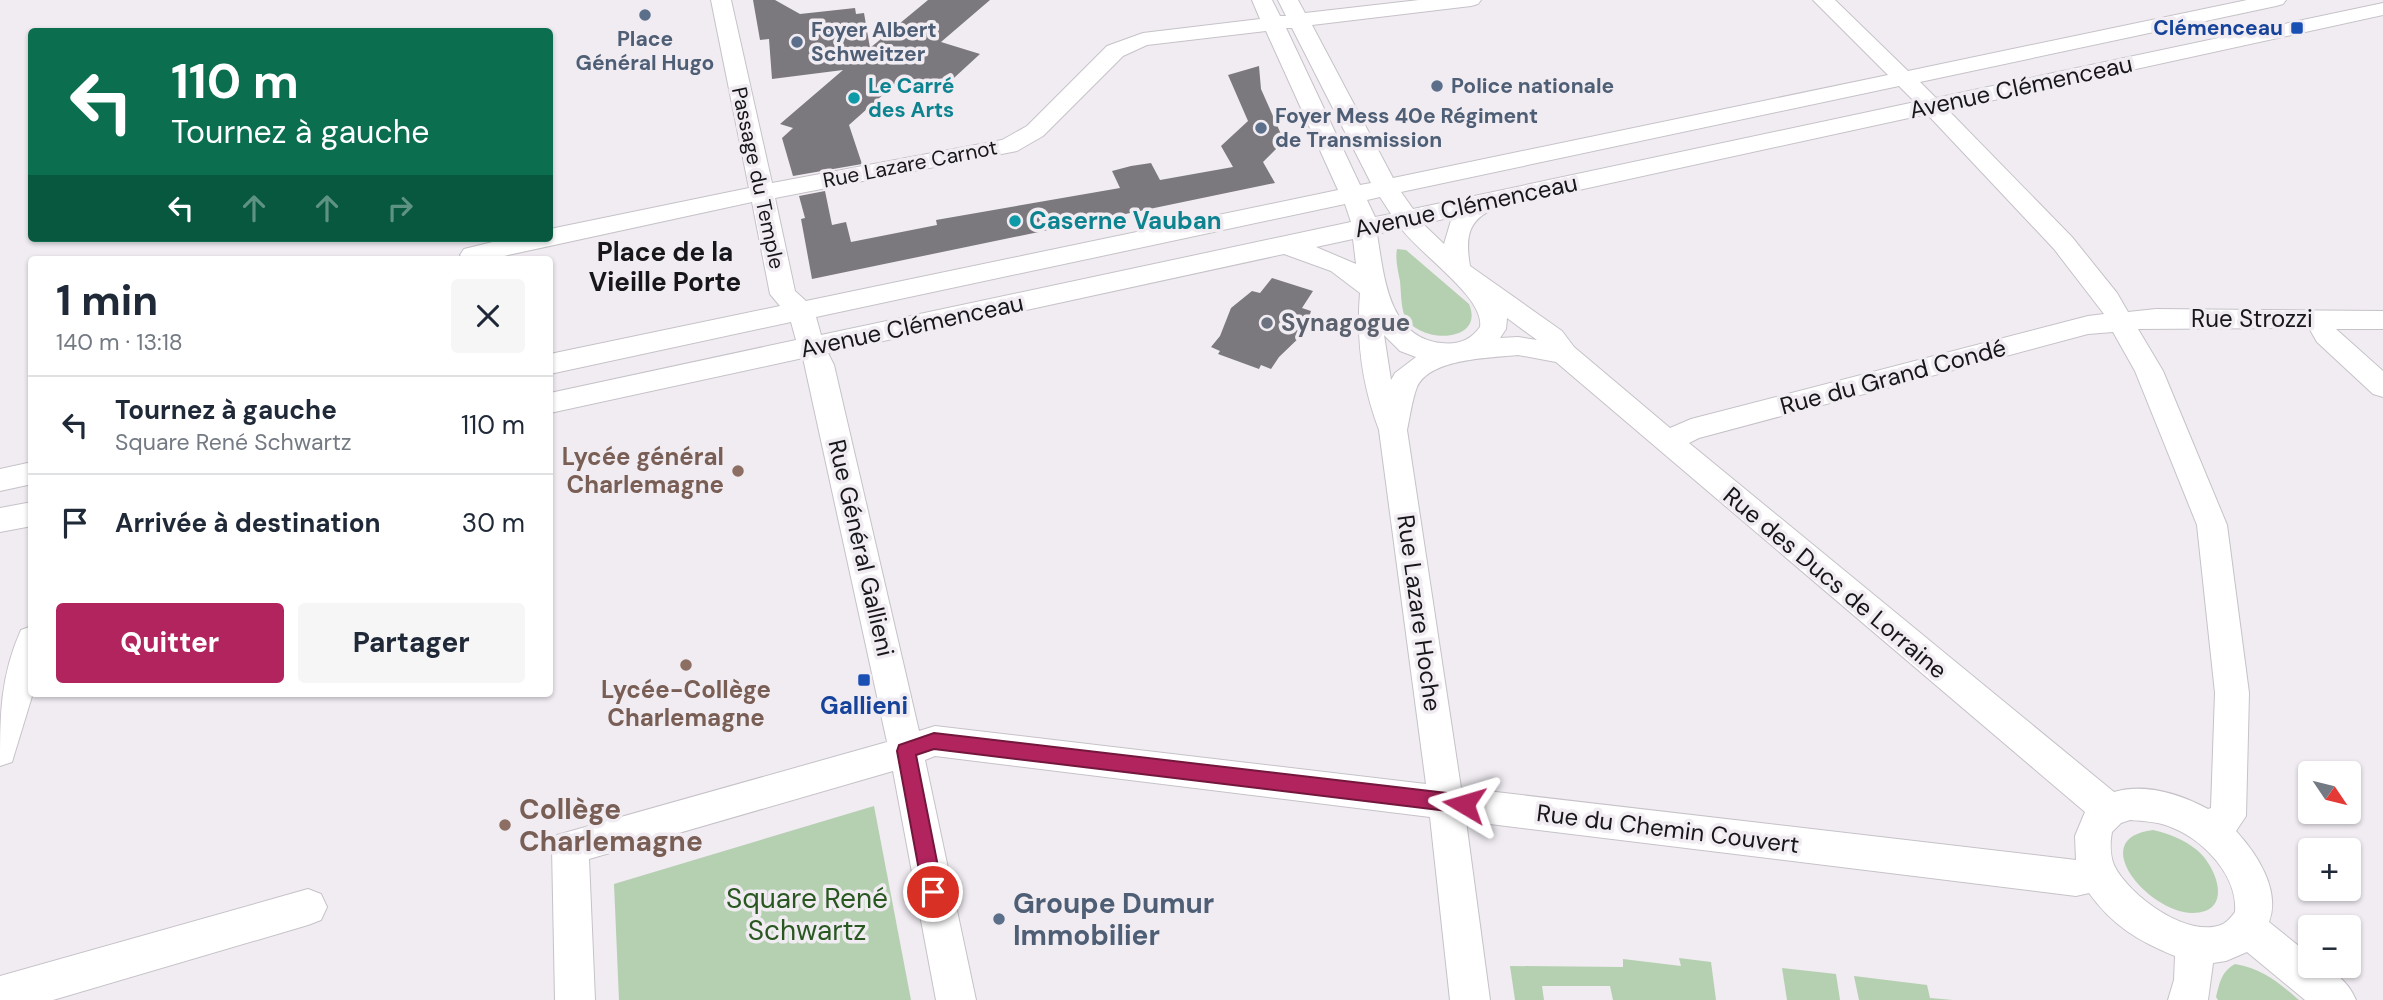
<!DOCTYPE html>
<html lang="fr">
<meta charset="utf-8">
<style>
:root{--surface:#fff;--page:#f6f6f7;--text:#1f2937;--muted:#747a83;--line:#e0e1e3;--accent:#b1245e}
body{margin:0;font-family:"DM Sans",sans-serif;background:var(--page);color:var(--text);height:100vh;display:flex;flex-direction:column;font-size:26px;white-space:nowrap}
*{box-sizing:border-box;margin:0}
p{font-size:23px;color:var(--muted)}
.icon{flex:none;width:38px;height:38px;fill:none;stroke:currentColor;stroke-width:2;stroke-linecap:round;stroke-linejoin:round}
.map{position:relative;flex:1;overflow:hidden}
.panel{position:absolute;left:28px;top:256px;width:525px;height:441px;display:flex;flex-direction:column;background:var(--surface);border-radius:7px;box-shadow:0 2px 5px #0004}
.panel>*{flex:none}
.guide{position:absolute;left:28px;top:28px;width:525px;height:214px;border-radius:7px;box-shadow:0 2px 5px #0004;background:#0b6e4f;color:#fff;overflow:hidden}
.needle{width:46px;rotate:125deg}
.fabs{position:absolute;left:2298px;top:761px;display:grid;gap:14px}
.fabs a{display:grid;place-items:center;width:63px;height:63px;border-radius:7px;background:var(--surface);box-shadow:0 2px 5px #0004;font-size:35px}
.pin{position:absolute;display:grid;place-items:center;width:60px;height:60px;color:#fff;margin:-30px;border:4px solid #fff;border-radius:50%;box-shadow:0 2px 7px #0007}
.me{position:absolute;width:77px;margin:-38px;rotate:277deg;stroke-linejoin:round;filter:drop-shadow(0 0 5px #0008)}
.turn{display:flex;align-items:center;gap:24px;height:147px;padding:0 28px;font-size:32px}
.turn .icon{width:91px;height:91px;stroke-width:2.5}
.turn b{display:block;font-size:49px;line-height:60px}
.lanes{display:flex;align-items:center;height:66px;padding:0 28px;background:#0003;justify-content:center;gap:35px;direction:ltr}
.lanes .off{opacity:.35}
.round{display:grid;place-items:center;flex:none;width:74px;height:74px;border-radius:7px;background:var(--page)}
.headline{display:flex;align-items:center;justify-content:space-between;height:119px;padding:0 28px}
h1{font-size:42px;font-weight:700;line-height:52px}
.button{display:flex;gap:14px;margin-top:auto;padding:14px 28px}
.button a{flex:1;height:80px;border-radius:7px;background:var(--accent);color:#fff;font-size:28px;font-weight:700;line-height:80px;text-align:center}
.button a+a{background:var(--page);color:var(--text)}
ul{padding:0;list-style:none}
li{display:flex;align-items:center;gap:21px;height:98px;padding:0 28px;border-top:2px solid var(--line)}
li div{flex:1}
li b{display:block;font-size:26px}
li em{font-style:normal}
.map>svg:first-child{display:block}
.green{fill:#b5d0b0}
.building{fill:#7c797e}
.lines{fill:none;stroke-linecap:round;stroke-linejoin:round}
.minor-casing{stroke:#c6c2c8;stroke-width:2}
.minor{fill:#fff;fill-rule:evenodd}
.route{fill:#b1245e;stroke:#73173d;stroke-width:2}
.service-dot{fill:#5c6f8a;stroke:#f0ecf2;stroke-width:2.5}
.transit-dot{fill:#1a4fb4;stroke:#f0ecf2;stroke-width:2.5}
.culture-dot{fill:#0f9aa8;stroke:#f0ecf2;stroke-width:2.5}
.worship-dot{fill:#6b7280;stroke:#f0ecf2;stroke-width:2.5}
.education-dot{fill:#8d6e63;stroke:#f0ecf2;stroke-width:2.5}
.labels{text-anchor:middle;stroke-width:7;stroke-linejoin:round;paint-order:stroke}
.far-transit-label{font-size:21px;font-weight:bold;fill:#164399;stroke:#f0ecf2;text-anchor:end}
.far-service-label{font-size:21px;font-weight:bold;fill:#4e5e75;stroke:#f0ecf2;text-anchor:start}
.far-culture-label{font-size:21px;font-weight:bold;fill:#0d838f;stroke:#f0ecf2;text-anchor:start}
.far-street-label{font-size:21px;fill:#171618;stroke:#f0ecf2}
.street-label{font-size:24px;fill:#171618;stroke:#f0ecf2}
.culture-label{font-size:24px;font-weight:bold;fill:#0d838f;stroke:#f0ecf2;text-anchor:start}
.worship-label{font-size:24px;font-weight:bold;fill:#5b616d;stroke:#f0ecf2;text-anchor:start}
.education-label{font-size:24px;font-weight:bold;fill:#785e54;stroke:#f0ecf2;text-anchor:end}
.transit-label{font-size:24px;font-weight:bold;fill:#164399;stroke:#f0ecf2}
.neighbourhood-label{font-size:26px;font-weight:bold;fill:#171618;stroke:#f0ecf2}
.near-education-label{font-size:28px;font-weight:bold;fill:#785e54;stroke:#f0ecf2;text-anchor:start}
.near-park-label{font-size:28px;fill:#295720;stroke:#f0ecf2}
.near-service-label{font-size:28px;font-weight:bold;fill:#4e5e75;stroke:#f0ecf2;text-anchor:start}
</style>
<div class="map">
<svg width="2383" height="1000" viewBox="0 0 2383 1000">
<rect width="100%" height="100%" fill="#f0ecf2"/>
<!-- green -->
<g class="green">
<path d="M1397,249l9,1 63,54c17,40 -53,41 -65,10 -3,-9 -3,-23 -4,-33 -2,-10 -5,-22 -3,-32z"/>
<path d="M874,806l37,194h-292l-5,-116z"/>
<path d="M2153,830c17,4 30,9 44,20 20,17 37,63 -5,63 -44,-1 -107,-75 -39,-83z"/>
<path d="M1679,958l32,4 5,38h-103l-3,-14h-68l2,14h-29l-5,-34 113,1v-8l58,7z"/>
<path d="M2235,964c28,5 43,18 64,36h-81l-2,-3c4,-15 5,-25 19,-33z"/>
<path d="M1782,968l54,6 4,26h-53z"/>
<path d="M1854,976l73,9 3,13 23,2h-94z"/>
</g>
<!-- building -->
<g class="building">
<path d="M753,0h22l25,14 55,-6 1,6 8,-1 6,35 58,-48h62l-49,42 39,12 -37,34 -39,-12 -55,49 13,39 -69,12 -11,-38 11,-10 -13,-4 63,-54 -71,9 -3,-40 -9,1z"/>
<path d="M1259,66l2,23 23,52 -21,21 12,21 -463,96 -11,-60 4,-1 -6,-22 26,-5 7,34 14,-3 5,20 86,-17 -1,-5 184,-32 -8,-17 19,-5 20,-3 9,17 73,-13 -12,-21 27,-25 -20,-46z"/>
<path d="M1272,278l41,13 -11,17 9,3 -7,22 -25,24 -8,12 -10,-4 -2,4 -41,-15 2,-3 -9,-4 9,-11 11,-28 21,-17 8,2z"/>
</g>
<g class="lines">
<defs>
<g id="minor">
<path d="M711,0h20l41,183 230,-43 25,-14 80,-80 36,-13 117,-14 -8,-19h20l8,16h6l-8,-16h20l7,13 114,-13h62l-3,4 -7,2 -159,19 81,153 495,-103 -75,-75h22l73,71 339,-71h39l-3,4 -7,2 -356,76 16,16 447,-95v12l-435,95 124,127 45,56 11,19 28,-3 227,2v18h-47l47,42v26l-10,-3 -56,-52 -8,-14 -171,1 25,42 64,154 22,168 -3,123 -10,15c21,23 45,59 33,91l41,33v11c21,0 38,15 46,34h-51l-58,-48 -21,9 -13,2 -5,37h-40l6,-20 1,-24c-37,-15 -63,-31 -86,-63l-13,3 -610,-75 24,179h-40l-20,-183 -495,-61 -10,4 51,240h-40l-43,-229 -304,88 6,141h-40l-3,-153 5,-12 330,-93 -84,-384 -253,55v-20l246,-53 -5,-18 -241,52v-20l230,-48 -10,-12 -18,-92 -262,57h-27l-3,-4 4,-6 45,-11h41v-9l199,-41zM1286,28h6l79,155 -11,2zM1266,31l72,159 -532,111 -11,-10 -20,-93 242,-47 26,-15 80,-80 24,-11zM1899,86l16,16 -502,107 -12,-17zM1927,114l127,135 50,65 -16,2 -397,103 -21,9 -96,-81 -12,-16 -92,-65c-5,-29 -2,-47 26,-58zM1380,197l11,17 -16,3 -8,-17zM1345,204l6,18 -530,113 -5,-18zM1452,217l-8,27 -21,-20zM1401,228c17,25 84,69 79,99 -10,14 -23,18 -39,16 -53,-6 -57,-67 -64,-109zM1353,239l3,25 -40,-17zM1284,254l47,17 29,22c-4,48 2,92 19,137l47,354 -491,-58 -16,5 -85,-366 -6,-12zM1507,318l30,22 -19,-3 -18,1 6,-9zM2113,332l22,39 62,154 18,168 -4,115 -3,1c-28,-15 -63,-26 -94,-17l-425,-349 10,-5 389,-104zM1384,335l16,16 16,6 -21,16 -4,7zM1518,355l38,7 529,450 -10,24 1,24 -615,-72 -54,-358c3,-14 5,-30 10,-43 13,-29 74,-29 101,-32zM2130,820c15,1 30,2 43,8 32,13 65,49 62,84 -3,4 -7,9 -12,12 -34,16 -95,-29 -109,-59 -4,-10 -4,-23 -2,-33l9,-9z"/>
<path d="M32,462v22l-32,7v-22z"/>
<path d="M32,502v24l-32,6v-24z"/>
<path d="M32,626l1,67 -21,69 -12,4c0,-50 0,-89 21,-136z"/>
<path d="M308,889l13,5 6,13 -6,13 -13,5 -255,75h-53v-24z"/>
</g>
</defs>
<!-- minor casing -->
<use href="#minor" class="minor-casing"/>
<!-- minor -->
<use href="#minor" class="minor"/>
</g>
<!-- route -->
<path class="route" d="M934,733l530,62 7,3 3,6 -3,6 -7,3 -530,-64 -18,6 27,137 -3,7 -7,3 -7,-3 -3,-7 -26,-141 2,-6z"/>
<!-- markers -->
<g class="service-dot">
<circle cx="645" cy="15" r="7"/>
<circle cx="797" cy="42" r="7"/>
<circle cx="1437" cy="86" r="7"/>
<circle cx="1261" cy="128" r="7"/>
<circle cx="999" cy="919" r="7"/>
</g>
<g class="transit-dot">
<rect x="2290" y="21" width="14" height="14" rx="3.5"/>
<rect x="857" y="673" width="14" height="14" rx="3.5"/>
</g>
<g class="culture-dot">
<circle cx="854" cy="98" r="7"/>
<circle cx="1015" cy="221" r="7"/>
</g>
<circle class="worship-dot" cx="1267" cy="323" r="7"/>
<g class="education-dot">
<circle cx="738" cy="471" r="7"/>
<circle cx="686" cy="665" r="7"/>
<circle cx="505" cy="825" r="7"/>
</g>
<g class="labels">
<!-- far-transit labels -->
<g class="far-transit-label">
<text x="2283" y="35">Clémenceau</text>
</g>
<!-- far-service labels -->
<g class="far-service-label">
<text x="811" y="37">Foyer Albert<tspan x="811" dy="24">Schweitzer</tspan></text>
<text x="645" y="46" text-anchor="middle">Place<tspan x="645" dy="24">Général Hugo</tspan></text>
<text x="1451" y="93">Police nationale</text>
<text x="1275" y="123">Foyer Mess 40e Régiment<tspan x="1275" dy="24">de Transmission</tspan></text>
</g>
<!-- far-culture labels -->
<g class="far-culture-label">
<text x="868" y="93">Le Carré<tspan x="868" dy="24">des Arts</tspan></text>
</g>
<!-- far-street labels -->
<g class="far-street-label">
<text transform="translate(910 164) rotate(-11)" y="7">Rue Lazare Carnot</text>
<text transform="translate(758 178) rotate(78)" y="7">Passage du Temple</text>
</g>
<!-- street labels -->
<g class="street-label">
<text transform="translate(2021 87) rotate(-12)" y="8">Avenue Clémenceau</text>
<text transform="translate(1466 206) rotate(-12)" y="8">Avenue Clémenceau</text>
<text x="2252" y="327">Rue Strozzi</text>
<text transform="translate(912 326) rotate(-12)" y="8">Avenue Clémenceau</text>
<text transform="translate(1893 377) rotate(-15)" y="8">Rue du Grand Condé</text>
<text transform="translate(861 548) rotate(77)" y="8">Rue Général Gallieni</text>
<text transform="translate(1835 583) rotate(40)" y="8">Rue des Ducs de Lorraine</text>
<text transform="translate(1419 613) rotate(82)" y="8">Rue Lazare Hoche</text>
<text transform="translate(1668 829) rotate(7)" y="8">Rue du Chemin Couvert</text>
</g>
<!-- culture labels -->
<g class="culture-label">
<text x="1029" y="229">Caserne Vauban</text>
</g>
<!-- worship labels -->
<g class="worship-label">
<text x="1281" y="331">Synagogue</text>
</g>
<!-- education labels -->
<g class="education-label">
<text x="724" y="465">Lycée général<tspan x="724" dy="28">Charlemagne</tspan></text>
<text x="686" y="698" text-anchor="middle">Lycée-Collège<tspan x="686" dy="28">Charlemagne</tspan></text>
</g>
<!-- transit labels -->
<g class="transit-label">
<text x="864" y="714">Gallieni</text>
</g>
<!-- neighbourhood labels -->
<g class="neighbourhood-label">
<text x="665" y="261">Place de la<tspan x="665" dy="30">Vieille Porte</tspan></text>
</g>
<!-- near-education labels -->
<g class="near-education-label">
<text x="519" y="819">Collège<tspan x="519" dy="32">Charlemagne</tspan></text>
</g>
<!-- near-park labels -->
<g class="near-park-label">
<text x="807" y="908">Square René<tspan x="807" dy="32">Schwartz</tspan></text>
</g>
<!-- near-service labels -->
<g class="near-service-label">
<text x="1013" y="913">Groupe Dumur<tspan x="1013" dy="32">Immobilier</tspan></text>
</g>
</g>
</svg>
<div class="fabs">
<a><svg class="needle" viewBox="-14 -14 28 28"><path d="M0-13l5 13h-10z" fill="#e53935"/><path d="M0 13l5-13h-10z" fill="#747a83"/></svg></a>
<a>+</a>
<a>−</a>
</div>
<div class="pin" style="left:933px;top:892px;background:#d93025"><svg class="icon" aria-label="arrive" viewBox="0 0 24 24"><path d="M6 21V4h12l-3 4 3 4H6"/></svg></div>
<svg class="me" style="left:1464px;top:804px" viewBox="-20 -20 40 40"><path d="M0-17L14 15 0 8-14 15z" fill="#b1245e" stroke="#fff" stroke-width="4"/></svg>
<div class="guide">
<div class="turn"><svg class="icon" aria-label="left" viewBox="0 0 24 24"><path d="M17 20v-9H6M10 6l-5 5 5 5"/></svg><div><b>110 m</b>Tournez à gauche</div></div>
<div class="lanes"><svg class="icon" aria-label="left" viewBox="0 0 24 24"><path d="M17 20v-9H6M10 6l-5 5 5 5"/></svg><svg class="icon off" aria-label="ahead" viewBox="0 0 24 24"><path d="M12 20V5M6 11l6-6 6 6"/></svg><svg class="icon off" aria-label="ahead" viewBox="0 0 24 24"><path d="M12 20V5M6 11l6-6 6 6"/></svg><svg class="icon off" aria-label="right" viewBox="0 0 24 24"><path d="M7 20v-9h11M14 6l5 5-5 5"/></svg></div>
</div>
<section class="panel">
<div class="headline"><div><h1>1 min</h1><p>140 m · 13:18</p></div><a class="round"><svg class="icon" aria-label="close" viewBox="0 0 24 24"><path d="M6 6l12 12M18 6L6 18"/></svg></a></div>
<ul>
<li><svg class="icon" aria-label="left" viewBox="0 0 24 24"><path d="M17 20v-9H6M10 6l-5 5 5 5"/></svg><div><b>Tournez à gauche</b><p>Square René Schwartz</p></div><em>110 m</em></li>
<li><svg class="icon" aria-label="arrive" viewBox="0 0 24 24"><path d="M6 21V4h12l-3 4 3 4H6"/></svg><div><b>Arrivée à destination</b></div><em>30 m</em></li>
</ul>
<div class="button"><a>Quitter</a><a>Partager</a></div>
</section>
</div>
